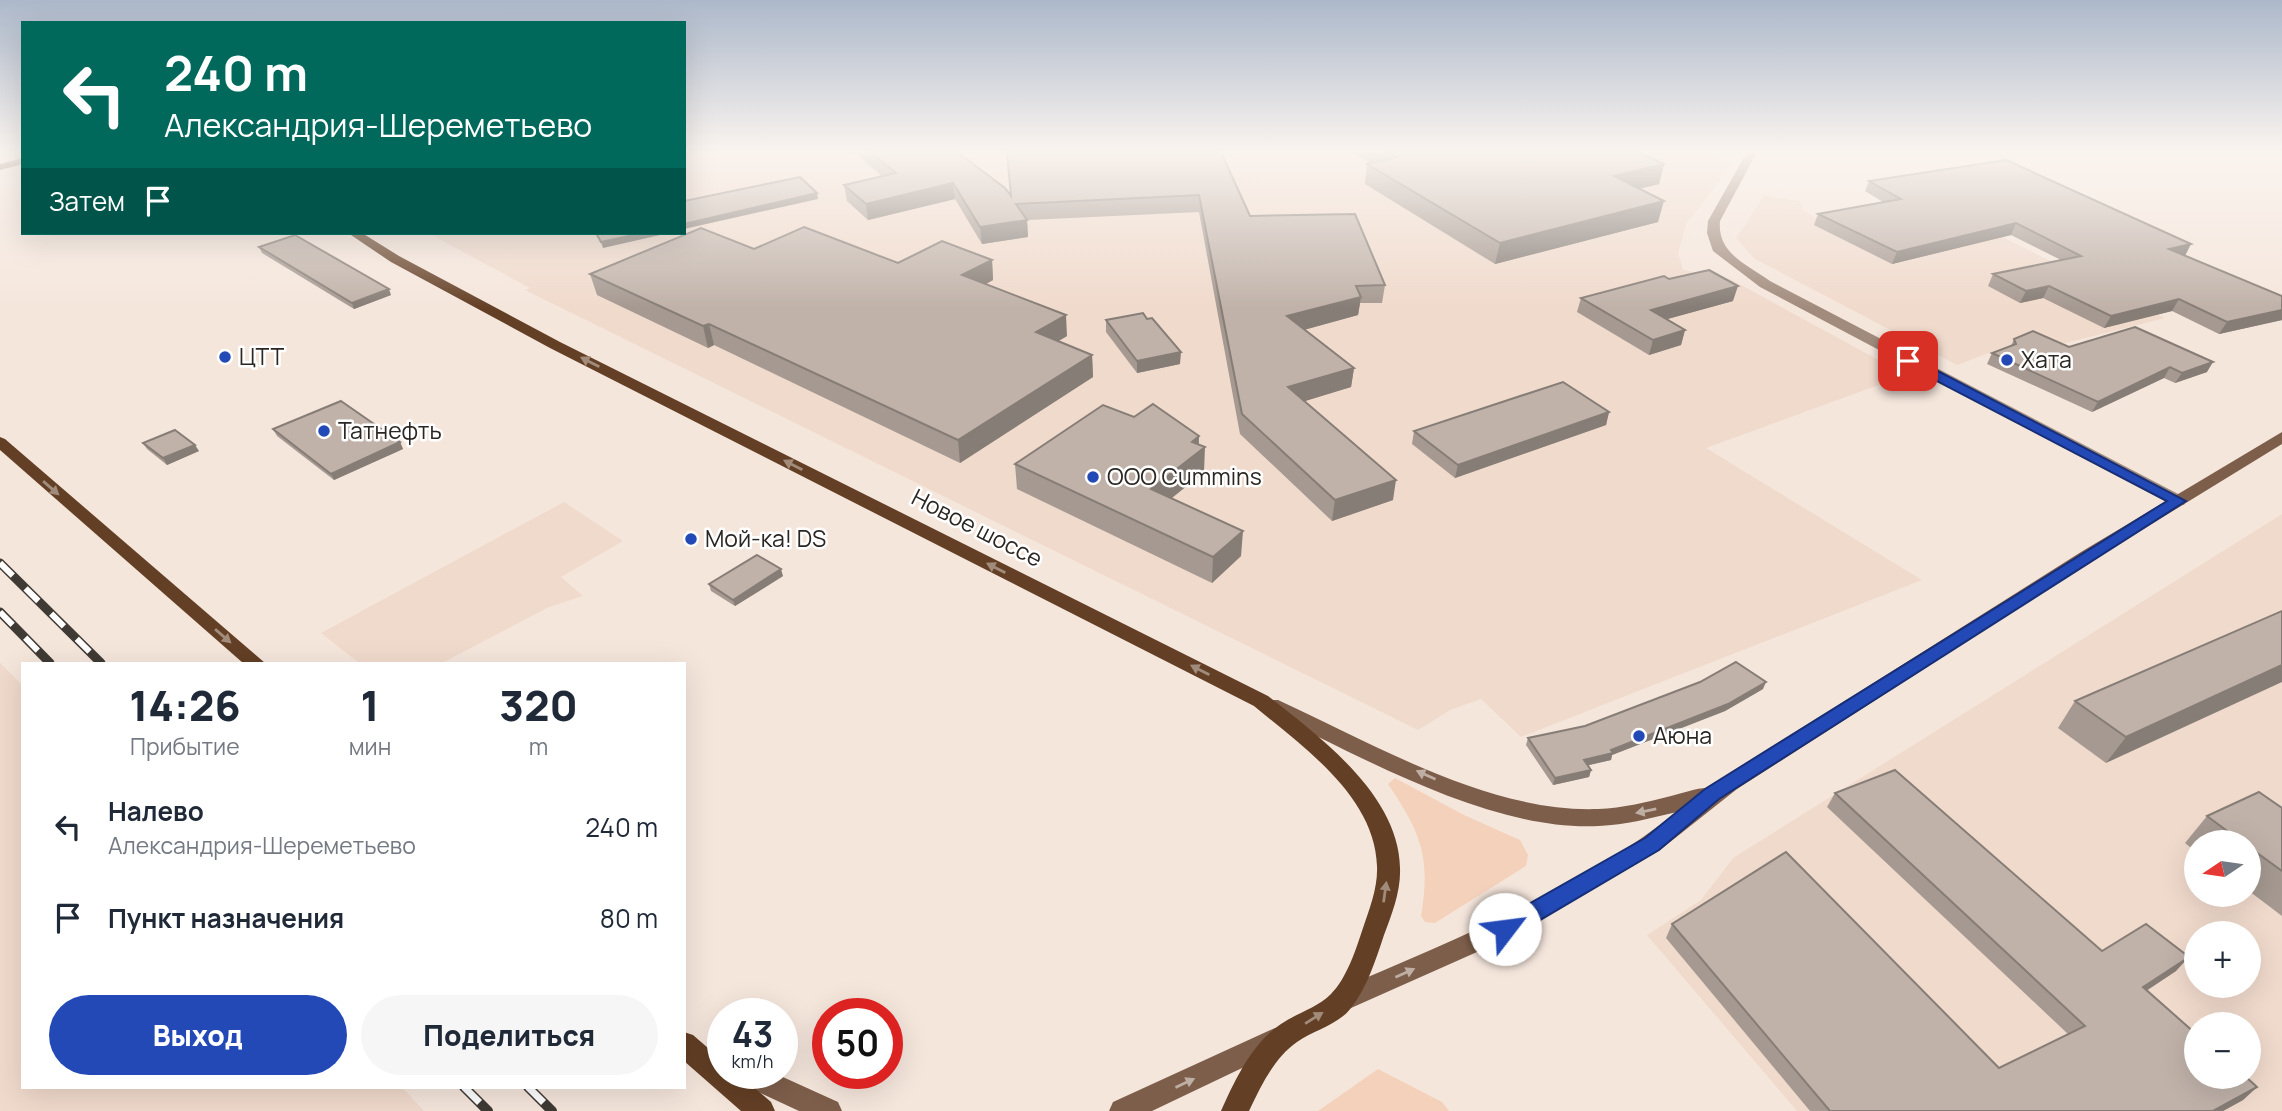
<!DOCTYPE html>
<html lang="ru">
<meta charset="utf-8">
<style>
:root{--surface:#fff;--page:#f6f6f7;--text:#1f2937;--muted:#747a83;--accent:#2349b7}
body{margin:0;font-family:Manrope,sans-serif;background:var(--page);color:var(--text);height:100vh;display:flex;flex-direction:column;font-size:26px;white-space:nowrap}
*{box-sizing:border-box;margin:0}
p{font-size:23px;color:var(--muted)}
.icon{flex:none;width:38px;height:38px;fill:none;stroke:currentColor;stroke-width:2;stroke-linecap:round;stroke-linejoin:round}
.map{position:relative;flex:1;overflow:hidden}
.drawer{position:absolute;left:21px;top:662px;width:665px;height:427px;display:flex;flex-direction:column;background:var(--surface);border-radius:0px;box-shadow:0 7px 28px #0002}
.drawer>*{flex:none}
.banner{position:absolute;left:21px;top:21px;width:665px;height:214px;border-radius:0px;box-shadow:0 7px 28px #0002;background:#00695c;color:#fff;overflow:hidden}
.needle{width:46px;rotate:257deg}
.tools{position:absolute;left:2184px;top:830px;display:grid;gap:14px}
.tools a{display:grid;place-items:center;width:77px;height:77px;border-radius:50%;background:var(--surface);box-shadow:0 7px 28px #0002;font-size:35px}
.speed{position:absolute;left:707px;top:998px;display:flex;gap:14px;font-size:35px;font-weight:700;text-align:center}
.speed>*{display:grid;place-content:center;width:91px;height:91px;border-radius:50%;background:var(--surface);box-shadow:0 7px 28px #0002;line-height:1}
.speed small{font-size:18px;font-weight:400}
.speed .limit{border:10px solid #d22;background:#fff;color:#111}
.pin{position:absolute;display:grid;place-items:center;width:60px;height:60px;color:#fff;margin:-30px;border-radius:14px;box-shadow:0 4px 10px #0006}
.me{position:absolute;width:77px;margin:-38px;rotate:60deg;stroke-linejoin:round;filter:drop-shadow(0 0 5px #0008)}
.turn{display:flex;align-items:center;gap:24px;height:147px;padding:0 28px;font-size:32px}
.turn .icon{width:91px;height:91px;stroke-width:2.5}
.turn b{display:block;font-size:49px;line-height:60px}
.then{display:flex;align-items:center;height:66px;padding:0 28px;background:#0003;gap:14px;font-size:26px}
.eta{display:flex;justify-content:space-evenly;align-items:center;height:119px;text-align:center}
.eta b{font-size:42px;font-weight:800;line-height:49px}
.cta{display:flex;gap:14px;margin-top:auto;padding:14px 28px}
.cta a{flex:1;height:80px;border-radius:42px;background:var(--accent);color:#fff;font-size:28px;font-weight:800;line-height:80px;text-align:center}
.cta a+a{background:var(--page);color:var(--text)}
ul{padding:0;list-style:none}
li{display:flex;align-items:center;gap:21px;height:91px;padding:0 28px}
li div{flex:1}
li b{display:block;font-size:26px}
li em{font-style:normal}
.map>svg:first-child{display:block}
.built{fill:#f0dacc;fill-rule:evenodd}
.green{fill:#f4d1ba}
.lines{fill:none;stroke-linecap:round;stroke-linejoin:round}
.street{fill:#a18b7d;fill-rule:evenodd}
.secondary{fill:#7d5e4a;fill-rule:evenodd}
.primary{fill:#633f25;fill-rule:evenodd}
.rail-far1-casing{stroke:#403a35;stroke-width:9}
.rail-casing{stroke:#403a35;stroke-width:10}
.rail-far1{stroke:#fff;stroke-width:6;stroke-dasharray:18;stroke-linecap:butt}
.rail{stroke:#fff;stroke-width:7;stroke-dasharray:22;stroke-linecap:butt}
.wall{fill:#a59991}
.shaded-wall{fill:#867d76}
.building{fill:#c0b2a9;stroke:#867d76;stroke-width:2}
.oneway{fill:#a18c7c}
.oneway2{fill:#beaea4}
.route{fill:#2349b7;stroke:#172f77;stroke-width:2}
.poi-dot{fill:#2349b7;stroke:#fff;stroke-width:2.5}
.labels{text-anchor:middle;stroke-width:5;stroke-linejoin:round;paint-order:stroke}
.poi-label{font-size:23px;fill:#2b2622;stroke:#fff;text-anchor:start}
.street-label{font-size:23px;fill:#2b2622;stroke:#fff}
</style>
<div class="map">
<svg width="2282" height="1111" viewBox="0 0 2282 1111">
<rect width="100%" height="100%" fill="#f5e6dc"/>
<!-- built -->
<g class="built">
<path d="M684,152h1023l26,12 -47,60 -8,29 5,17 47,9 176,96 -200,73 216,132 -401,157 -40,-38 -31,11 -32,20 -893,-440 5,-2 -102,-55h256z"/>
<path d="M1764,196l36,5 2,8 20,12 112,-18 231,115 -115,29 -22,-9 -71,27 -202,-106 -19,-21z"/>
<path d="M564,502l59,39 -62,36 22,19 -34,11 -107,56h-83l-38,-30z"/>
<path d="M2282,514v597h-485l-150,-176 54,-35 32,-42zM2196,842h53v52h-53zM2196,933h53v52h-53zM2196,1024h53v52h-53z"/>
<path d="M0,663l23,23v401h379l22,24h-424z"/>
</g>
<!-- green -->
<g class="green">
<path d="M1395,778l69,37 56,25 8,15 -2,11 -91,57 -10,-1 -4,-6c10,-59 0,-83 -33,-132z"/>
<path d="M1378,1069l64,33 7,9h-131z"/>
</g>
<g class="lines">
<!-- street -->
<path class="street" d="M1747,152h10l-37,69c-3,32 26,43 50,60l414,216 2,4 -2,4h-12l-412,-218 -47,-36 -6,-18 1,-12z"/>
<!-- secondary -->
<g class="secondary">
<path d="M2282,432v12l-189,116 -356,229 -77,61 -147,86 -162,72 -9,3 -9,-3 -4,-8 4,-8c119,-51 242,-100 344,-180 -26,6 -52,13 -78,14 -108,6 -239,-70 -335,-116l-3,-5 3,-5h14c96,44 212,113 320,109 25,-1 49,-7 73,-13 12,-3 25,-8 36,-8l374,-236z"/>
<path d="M1275,1028l9,4 4,8 -4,8 -132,63h-43l4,-9z"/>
<path d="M733,1073h41l64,29 4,9h-43l-62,-29z"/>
</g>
<!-- primary -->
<g class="primary">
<path d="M23,158v6l-23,6v-6z"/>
<path d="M348,233h14l37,23 161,86 708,354c52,41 131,99 132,172 1,23 -8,46 -16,67 -8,24 -17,53 -33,73 -13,17 -37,22 -54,34 -23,16 -36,44 -48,69h-28c14,-31 31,-68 60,-87 16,-11 36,-16 50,-30 16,-16 25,-45 32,-66 7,-20 15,-41 14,-62 -2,-70 -75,-120 -123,-160l-704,-358 -159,-86z"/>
<path d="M0,437l5,2 260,224h-22l-243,-213z"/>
<path d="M684,1032l9,3 30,26v12h14l34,29 4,9h-34l-57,-50z"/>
</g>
<defs>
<g id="rail-far1">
<path d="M0,563l101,100"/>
<path d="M0,612l50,51"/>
</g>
<g id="rail">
<path d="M464,1087l24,24"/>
<path d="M528,1087l24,24"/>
</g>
</defs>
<!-- rail-far1 casing -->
<use href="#rail-far1" class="rail-far1-casing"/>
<!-- rail casing -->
<use href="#rail" class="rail-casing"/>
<!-- rail-far1 -->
<use href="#rail-far1" class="rail-far1"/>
<!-- rail -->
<use href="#rail" class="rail"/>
</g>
<!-- wall -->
<g class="wall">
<path d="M854,152h103l54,43 -4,-43h230l-16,1 29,63 135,69 -3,18h-22l-2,12 -54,15 50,38 -3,19 -47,14 89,99 -61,21 -92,-87 -41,-222 -172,8 1,17 -46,7 -27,-45 -87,21 -21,-19 -3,-16 38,-9z"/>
<path d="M1352,152h286l26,12 -5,20 -20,5 19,33 -163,42 -130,-80 2,-20 3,-1z"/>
<path d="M1869,181l316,75 97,40v24l-63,14 -47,-23 -68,17 -61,-30 -23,5 -32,-17 5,-12 68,-14 -50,-25 -119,29 -78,-39 4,-11 65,-12 -18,-11z"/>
<path d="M259,247l132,48 -37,14 -92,-56z"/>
<path d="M754,249l144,14 94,-3 1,20 -7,4 81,52 -9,5 34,14 1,22 -133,86 -246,-118 -6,3 -111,-53 -7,-21z"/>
<path d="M1669,279l64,22 -66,18 18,11 -4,15 -32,10 -72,-43 4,-14z"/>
<path d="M1106,320l74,44 -43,9 -31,-41z"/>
<path d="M2014,339l55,8 138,25 -32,11 -11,-5 -72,34 -105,-48 5,-11 19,-7z"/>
<path d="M1609,412l-3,13 -151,53 -43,-34 2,-13z"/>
<path d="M1134,417l65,19v9l5,27 -33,26 70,58 -29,27 -195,-94 -2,-25z"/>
<path d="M273,429l127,13 3,7 -69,31 -57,-44z"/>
<path d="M143,443l56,8 -32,14 -20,-16z"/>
<path d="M783,576l-48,30 -24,-15 -2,-7z"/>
<path d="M2282,611l-176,152 -48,-35 17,-27z"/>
<path d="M1763,689l-38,22 -113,44 -1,5 -23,5 3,5 -2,7 -36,8 -27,-40 2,-7z"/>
<path d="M1835,793l267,158 74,20 -29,19 110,97 -14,13 -20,11h-413l-144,-173 6,-14 327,144 69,-34 -241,-227z"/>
<path d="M2282,808v108l-33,-25v-49h-53v10l-11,-9 22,-27z"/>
</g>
<!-- shaded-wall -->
<g class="shaded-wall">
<path d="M1664,164l-5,20 -50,12 5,-20z"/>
<path d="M953,183l2,16 -87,21 -2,-16z"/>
<path d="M817,193l1,6 -134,30v-5z"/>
<path d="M1664,201l-6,21 -163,42 5,-21z"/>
<path d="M1027,220l1,17 -46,7 -2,-17z"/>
<path d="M2016,223l-5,12 -119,29 5,-12z"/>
<path d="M643,233h26l-66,15 -2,-6z"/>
<path d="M2191,244l-6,12 -16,-7z"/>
<path d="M992,260l1,20 -29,16 -2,-21z"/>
<path d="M1738,286l-5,15 -87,24 5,-15z"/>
<path d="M2049,286l-6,12 -23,5 6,-12z"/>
<path d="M389,289l2,6 -37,14 -2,-6z"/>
<path d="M1361,297l-3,18 -73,20 2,-19z"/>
<path d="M2179,299l-7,12 -68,17 7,-12z"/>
<path d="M2282,310v10l-63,14 8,-12z"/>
<path d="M1066,315l1,21 -30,18 -1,-22z"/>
<path d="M709,324l5,21 -6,3 -5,-22z"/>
<path d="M1685,330l-4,15 -32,10 4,-15z"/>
<path d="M1181,352l-1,12 -43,9v-12z"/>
<path d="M1092,355l1,22 -133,86 -2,-23z"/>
<path d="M2213,362l-6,10 -32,11 7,-10z"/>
<path d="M2170,367l-6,11 -72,34 6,-10z"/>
<path d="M1354,368l-3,19 -65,20 2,-20z"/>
<path d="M1609,412l-3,13 -151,53 3,-13z"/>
<path d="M1199,436l-1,17 7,-6 -1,25 -53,43v-26l41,-47z"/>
<path d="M400,442l3,7 -69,31 -3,-6z"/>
<path d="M195,445l4,6 -32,14 -4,-7z"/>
<path d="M1396,480l-3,20 -61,21 3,-21z"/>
<path d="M1243,531l-2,25 -29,27 1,-26z"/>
<path d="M781,569l2,7 -48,30 -2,-6z"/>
<path d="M2282,665v17l-176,81 20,-26z"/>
<path d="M1766,682l-3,7 -38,22 -113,44 -1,5 -30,7 3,-7 27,-10z"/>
<path d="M1591,770l-2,7 -36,8 2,-7z"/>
<path d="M2189,957l-13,14 -45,30 12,-14z"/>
<path d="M2257,1087l-14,13 -20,11h-10z"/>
</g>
<!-- building -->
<g class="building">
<path d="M871,152h86l48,36 6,8 -4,-44h214l29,64 105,-2 30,71 -29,1 5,11 -74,19 67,52 -66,19 108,93 -61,20 -93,-86 -43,-219 -183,9 11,16 -47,7 -27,-44 -87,21 -22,-19 52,-12z"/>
<path d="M1388,152h250l26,12 -50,12 50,25 -164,42 -133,-79 30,-7z"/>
<path d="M2006,160l185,84 -22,5 113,47v14l-55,12 -48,-23 -68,17 -62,-30 -23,5 -33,-17 88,-18 -65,-33 -119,29 -79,-38 83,-15 -32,-18z"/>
<path d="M800,177l17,16 -133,31v-23z"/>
<path d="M804,227l94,36 44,-22 50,19 -30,15 104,40 -30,17 56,23 -134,85 -249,-116 -6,2 -113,-52 111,-46 53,21z"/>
<path d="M596,233h47l-42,9z"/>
<path d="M295,235l94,54 -37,14 -93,-56z"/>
<path d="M1709,270l29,16 -87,24 34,20 -32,10 -72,-42 83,-22 5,3z"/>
<path d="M1143,313l4,6 5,-1 29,34 -44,9 -31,-41z"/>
<path d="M2135,327l78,35 -31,11 -12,-6 -72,35 -106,-49 24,-9 -2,-5 19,-8 36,16z"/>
<path d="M1563,382l46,30 -151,53 -44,-34z"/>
<path d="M341,401l59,41 -69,32 -58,-45z"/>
<path d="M1153,404l46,32 -7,6 13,5 -54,42 92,42 -30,26 -198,-93 88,-59 31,12z"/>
<path d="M175,430l20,15 -32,13 -20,-15z"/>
<path d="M757,555l24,14 -48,31 -24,-16z"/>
<path d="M2282,611v54l-156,72 -51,-36z"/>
<path d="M1736,662l30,20 -38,22 -117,46 2,3 -29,7 7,10 -36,8 -27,-40 57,-12 115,-44z"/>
<path d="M1895,770l207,181 44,-27 43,33 -46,30 53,47v42h49l12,11 -44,24h-383l-158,-187 114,-72 213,216 86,-42 -250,-233z"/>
<path d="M2259,792l23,16v63l-33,-24v-5h-7l-35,-26z"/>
</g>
<!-- one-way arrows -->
<defs><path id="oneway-solid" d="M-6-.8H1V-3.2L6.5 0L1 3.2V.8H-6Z" transform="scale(1.75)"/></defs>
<g class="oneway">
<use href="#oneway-solid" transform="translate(590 362) rotate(-153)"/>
<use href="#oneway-solid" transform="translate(793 465) rotate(-153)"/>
<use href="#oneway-solid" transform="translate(51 488) rotate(41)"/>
<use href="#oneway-solid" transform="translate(996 568) rotate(-153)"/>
<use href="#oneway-solid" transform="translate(223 636) rotate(41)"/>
<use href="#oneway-solid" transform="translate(1200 670) rotate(-153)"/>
<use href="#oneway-solid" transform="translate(1385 892) rotate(-82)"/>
<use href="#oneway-solid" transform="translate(1314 1018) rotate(-32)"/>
</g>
<g class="oneway2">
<use href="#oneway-solid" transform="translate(1426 775) rotate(-156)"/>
<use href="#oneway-solid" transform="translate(1646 811) rotate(168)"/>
<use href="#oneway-solid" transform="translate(1405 973) rotate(-24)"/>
<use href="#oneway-solid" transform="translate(1185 1083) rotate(-25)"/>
</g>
<!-- sky -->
<linearGradient id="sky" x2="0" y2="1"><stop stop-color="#acb8ca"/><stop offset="0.49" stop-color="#faf4ef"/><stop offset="1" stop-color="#faf4ef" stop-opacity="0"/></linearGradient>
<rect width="2282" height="308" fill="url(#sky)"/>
<!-- route -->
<path class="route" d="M1904,358h9l273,143 -467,298 -60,51 -146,86 -8,2 -8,-2 -3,-7 3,-7 148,-84 60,-49 462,-288 -263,-137z"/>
<!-- markers -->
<g class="poi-dot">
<circle cx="225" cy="357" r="7"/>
<circle cx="2007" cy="360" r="7"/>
<circle cx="324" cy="431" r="7"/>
<circle cx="1093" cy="477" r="7"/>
<circle cx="691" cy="539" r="7"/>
<circle cx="1639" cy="736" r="7"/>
</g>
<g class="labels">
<!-- poi labels -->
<g class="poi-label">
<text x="239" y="365">ЦТТ</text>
<text x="2021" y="368">Хата</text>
<text x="338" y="439">Татнефть</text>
<text x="1107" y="485">OOO Cummins</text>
<text x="705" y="547">Мой-ка! DS</text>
<text x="1653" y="744">Аюна</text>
</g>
<!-- street labels -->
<g class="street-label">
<text transform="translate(977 528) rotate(27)" y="8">Новое шоссе</text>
</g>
</g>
</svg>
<div class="tools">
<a><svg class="needle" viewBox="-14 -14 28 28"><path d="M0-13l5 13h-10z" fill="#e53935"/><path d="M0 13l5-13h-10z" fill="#747a83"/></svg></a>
<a>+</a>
<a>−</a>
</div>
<div class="speed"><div>43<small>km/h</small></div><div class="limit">50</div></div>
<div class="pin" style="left:1908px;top:361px;background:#d93025"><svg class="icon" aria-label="arrive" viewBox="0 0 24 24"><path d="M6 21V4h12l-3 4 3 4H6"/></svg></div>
<svg class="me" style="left:1505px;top:929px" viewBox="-20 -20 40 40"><circle r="19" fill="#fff"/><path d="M0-13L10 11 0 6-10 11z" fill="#2349b7"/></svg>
<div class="banner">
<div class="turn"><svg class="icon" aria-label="left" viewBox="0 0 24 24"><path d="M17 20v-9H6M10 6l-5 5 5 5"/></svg><div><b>240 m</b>Александрия-Шереметьево</div></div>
<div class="then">Затем<svg class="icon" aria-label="arrive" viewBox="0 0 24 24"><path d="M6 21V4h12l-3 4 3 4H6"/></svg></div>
</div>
<section class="drawer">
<div class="eta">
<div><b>14:26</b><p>Прибытие</p></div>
<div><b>1</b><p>мин</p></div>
<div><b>320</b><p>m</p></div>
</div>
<ul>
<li><svg class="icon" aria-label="left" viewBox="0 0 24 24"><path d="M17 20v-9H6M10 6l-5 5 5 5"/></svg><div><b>Налево</b><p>Александрия-Шереметьево</p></div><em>240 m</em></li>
<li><svg class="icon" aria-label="arrive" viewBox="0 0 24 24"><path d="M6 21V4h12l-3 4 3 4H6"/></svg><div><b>Пункт назначения</b></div><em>80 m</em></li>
</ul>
<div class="cta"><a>Выход</a><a>Поделиться</a></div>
</section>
</div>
